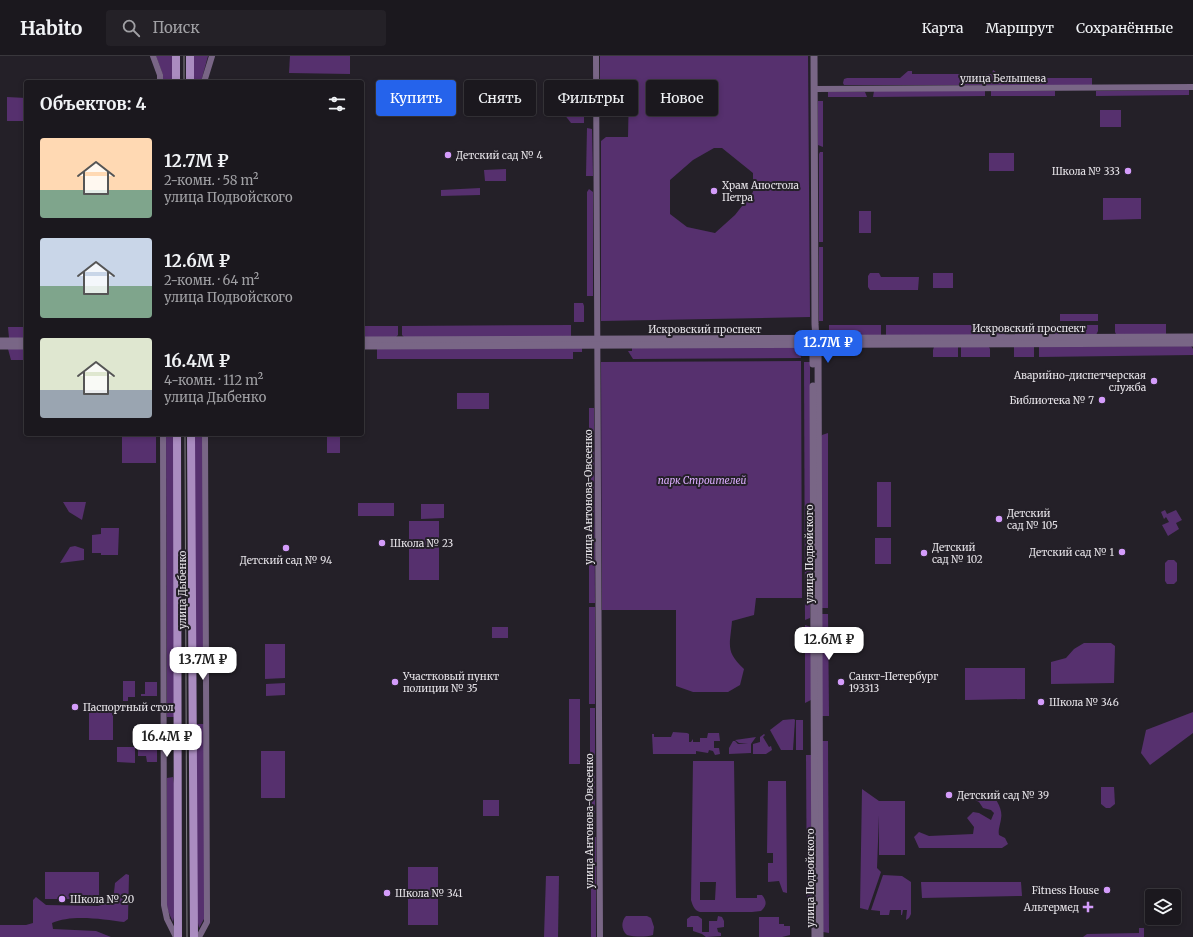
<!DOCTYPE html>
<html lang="ru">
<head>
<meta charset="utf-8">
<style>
  body { margin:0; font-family:Merriweather,serif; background:#242127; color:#f1f3f6; height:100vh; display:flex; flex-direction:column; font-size:15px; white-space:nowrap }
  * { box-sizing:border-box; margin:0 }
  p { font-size:13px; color:#a0a0a4 }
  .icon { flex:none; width:22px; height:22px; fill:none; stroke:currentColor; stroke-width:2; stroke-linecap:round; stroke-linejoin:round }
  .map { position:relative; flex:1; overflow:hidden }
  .panel { position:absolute; left:24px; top:24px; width:340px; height:356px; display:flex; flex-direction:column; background:#1b181e; border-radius:4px; box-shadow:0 2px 6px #0003,0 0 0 1px #39373c }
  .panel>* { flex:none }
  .banner { position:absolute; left:376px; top:24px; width:380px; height:36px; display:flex; gap:8px }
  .controls { position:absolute; left:1145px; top:833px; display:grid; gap:8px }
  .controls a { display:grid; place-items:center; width:36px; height:36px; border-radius:4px; background:#1b181e; box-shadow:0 2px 6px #0003,0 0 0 1px #39373c; font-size:20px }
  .price { position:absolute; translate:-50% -34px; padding:0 9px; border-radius:8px; background:#fff; color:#222; font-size:13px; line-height:26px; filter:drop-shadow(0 1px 2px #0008) }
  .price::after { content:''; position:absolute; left:50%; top:24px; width:12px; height:9px; margin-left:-6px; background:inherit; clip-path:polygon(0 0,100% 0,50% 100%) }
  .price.active { background:#2563eb; color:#fff }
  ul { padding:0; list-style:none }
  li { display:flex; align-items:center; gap:12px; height:100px; padding:0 16px }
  li span { display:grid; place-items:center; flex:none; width:112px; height:80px; border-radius:4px; color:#555 }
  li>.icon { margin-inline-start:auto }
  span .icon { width:48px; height:48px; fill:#fffc; stroke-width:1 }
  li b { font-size:17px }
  h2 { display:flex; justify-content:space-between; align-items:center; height:48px; padding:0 16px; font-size:17px }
  .chip { padding:0 14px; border-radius:4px; background:#1b181e; box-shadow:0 2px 6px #0003,0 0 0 1px #39373c; font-size:14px; line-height:36px }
  .chip.active { background:#2563eb; color:#fff }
  header { display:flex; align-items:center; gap:24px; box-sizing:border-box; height:56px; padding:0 20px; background:#1b181e; border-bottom:1px solid #39373c }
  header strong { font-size:19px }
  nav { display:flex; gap:22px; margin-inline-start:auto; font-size:14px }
  .search { width:280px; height:36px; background:#242127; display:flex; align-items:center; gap:10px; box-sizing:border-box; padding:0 14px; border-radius:4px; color:#a0a0a4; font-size:15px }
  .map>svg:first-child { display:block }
  .green { fill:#56306e; fill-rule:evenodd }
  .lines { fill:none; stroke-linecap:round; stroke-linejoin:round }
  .minor { stroke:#796686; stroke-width:6 }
  .tertiary { stroke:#796686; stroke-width:7 }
  .secondary { stroke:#aa8cc0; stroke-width:8 }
  .tram { stroke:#838086; stroke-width:1 }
  .poi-dot { fill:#d49cfb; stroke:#242028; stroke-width:1.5 }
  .labels { text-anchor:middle; stroke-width:4; stroke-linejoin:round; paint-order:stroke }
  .street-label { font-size:10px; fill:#e5e2e7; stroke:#242028 }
  .poi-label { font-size:10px; fill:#e5e2e7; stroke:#242028; text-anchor:start }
  .park-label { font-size:10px; font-style:italic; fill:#dbacfd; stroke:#242028 }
</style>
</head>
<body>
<header>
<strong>Habito</strong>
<div class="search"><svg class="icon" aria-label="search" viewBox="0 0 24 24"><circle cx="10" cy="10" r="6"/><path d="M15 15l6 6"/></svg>Поиск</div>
<nav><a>Карта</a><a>Маршрут</a><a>Сохранённые</a></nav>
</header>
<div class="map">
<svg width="1193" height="881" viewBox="0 0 1193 881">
  <rect width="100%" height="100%" fill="#242028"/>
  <g class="green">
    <path d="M156 0H173V26H163V19Z"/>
    <path d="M193 0H208L201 26H193Z"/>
    <path d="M290 0H350V18L289 17Z"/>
    <path d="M600 0H808L810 261 601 265V85L606 81H628L629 33H600ZM714 92H722L753 117V136L735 159 715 177 687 171 670 158V124L693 104Z"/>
    <path d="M993 14 1000 19 1007 22H1092V29H844L843 27 844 23 847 22H900L908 15H912V18H992Z"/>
    <rect x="587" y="23" width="5" height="29"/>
    <path d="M1189 34V39L1096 40V35Z"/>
    <path d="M874 35H985V40L873 41Z"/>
    <rect x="991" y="35" width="64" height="5"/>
    <path d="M828 36H865L867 41H828Z"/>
    <path d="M7 41 26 42V65H7Z"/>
    <path d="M818 45H823V91L818 89Z"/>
    <path d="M563 54H584V67H571L564 58Z"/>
    <rect x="1100" y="54" width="21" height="17"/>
    <path d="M587 72 592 73 593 120H586Z"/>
    <path d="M820 96H823V186H819V98Z"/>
    <rect x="989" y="97" width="25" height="18"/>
    <path d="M506 113V125H485L484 114Z"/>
    <path d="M480 132V139L441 140V134Z"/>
    <path d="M589 133 593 136V240H587V136Z"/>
    <path d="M1103 142H1141V163L1103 164Z"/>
    <rect x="859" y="155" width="12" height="22"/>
    <rect x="819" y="191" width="4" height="74"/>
    <path d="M870 217H879L881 221H919L918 234H870L868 231V220Z"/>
    <rect x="933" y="217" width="20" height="15"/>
    <path d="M574 247H583L584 250V266H574Z"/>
    <rect x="1060" y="258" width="38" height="7"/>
    <path d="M1115 268H1166V278H1116L1115 276Z"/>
    <path d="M571 269V281H404L402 279V270Z"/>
    <path d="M829 269H881V279H836V276H829Z"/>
    <rect x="886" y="269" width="119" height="10"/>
    <path d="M1013 269H1047V276L1046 279H1015V276H1012Z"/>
    <path d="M1052 269H1098V275L1096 279H1054L1052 276Z"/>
    <path d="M362 270H398V279L396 281H362Z"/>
    <path d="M8 271H26V282H9Z"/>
    <path d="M1014 290 1034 291V301H1014Z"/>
    <path d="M1191 290 1193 293V299L1039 301V291Z"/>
    <path d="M800 291 801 302 633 303 628 295H632V292Z"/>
    <path d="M934 291H958V301H933V294Z"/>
    <path d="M961 291H989L990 293V301H961Z"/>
    <path d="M582 292V296H573V303H377V293Z"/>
    <path d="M8 293H26V304H11Z"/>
    <path d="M801 305 802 542H756L754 559 732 565C730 590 725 595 744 613L740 629 728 636H693L676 630V554H602L601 306Z"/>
    <path d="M804 306H810V562L805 564Z"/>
    <rect x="457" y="337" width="32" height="16"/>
    <path d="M589 352H594L595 547H589Z"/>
    <path d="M828 377V552H822L821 381 822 379Z"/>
    <rect x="122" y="378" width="34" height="29"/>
    <path d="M166 378H174L175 661H167Z"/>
    <path d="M194 378H203V608H196L195 595Z"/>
    <rect x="327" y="378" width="13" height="19"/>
    <rect x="877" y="426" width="14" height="45"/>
    <path d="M63 446H86L82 464 69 456Z"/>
    <rect x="358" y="447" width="36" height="13"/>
    <path d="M421 448H444V462L421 463Z"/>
    <path d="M1165 454 1167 458 1176 454 1182 464 1176 467 1179 473 1168 480 1162 469 1169 466 1166 461 1164 463 1161 456Z"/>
    <rect x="409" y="465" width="30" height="59"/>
    <path d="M101 472H119L118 499H101V497H92V479L101 478Z"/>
    <rect x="875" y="482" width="16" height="26"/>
    <path d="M75 490 84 493V504L60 507 70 491Z"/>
    <path d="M1168 504H1174L1177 507V525L1174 528H1167L1165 525V507Z"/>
    <rect x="589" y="551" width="6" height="97"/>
    <path d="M822 558H828L829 660H822Z"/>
    <path d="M805 569 811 571V644L805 647Z"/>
    <rect x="492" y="571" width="16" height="11"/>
    <path d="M1084 587H1111L1115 590 1114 627 1051 628V606L1066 602 1074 593Z"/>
    <path d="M265 588H285V622L265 623Z"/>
    <path d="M965 612H1025V643L965 644Z"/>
    <path d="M123 625H135V641H128V645H123Z"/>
    <path d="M145 626H157V640H141V638H145Z"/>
    <path d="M285 627V639L266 640V628Z"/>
    <rect x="569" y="643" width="11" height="65"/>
    <path d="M113 652V684H89V653Z"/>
    <rect x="590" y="652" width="5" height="125"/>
    <path d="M1193 656V677L1150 709 1141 697 1146 674Z"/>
    <path d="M794 663 795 664 793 694H781L770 674 783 664Z"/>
    <rect x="796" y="664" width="7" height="30"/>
    <path d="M196 668H204V863L199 872 196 857Z"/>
    <path d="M673 676 687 677 689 678V686H691L693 683V686H700V682H707L708 677H719L720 685H714V692H719L720 698 715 699 713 695 709 694 708 697 696 695V698H653L652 678H654V681H671Z"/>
    <path d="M764 678 765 679 763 681 769 691 771 690 772 694 766 698H753V688L760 686V681Z"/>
    <path d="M756 681 751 688V697L729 698V692L733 685H735L738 688H748L739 687 735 684Z"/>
    <path d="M822 685H828L829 877 823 876Z"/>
    <path d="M117 691H135V707L117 706Z"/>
    <path d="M138 691H157V706H147L146 700H138Z"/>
    <rect x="261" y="695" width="24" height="47"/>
    <path d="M806 699H811V854L807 855Z"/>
    <path d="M693 705H734L736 842H757V839H762C767 845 767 850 761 855L752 856H700C694 854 693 850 691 844ZM700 826H716L715 844H700Z"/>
    <path d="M173 721 175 734 176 851 173 866 168 855 167 849V722Z"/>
    <path d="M768 725H786L787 837 783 836 779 825 768 826V807H773V797H767Z"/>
    <path d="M1101 731H1114L1115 748 1110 752H1106L1101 748Z"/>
    <path d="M862 733 879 745H905V799H879V759L877 812 881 816 868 854 860 852Z"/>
    <path d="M991 737C997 744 1003 754 1001 763 1000 770 998 773 999 779L1005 782 1008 788 1002 792H919L914 781 919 776 929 780 973 778 974 771 967 762 973 756 979 757 991 764 994 757 991 754 983 752 979 746 975 744 977 740H987Z"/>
    <rect x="483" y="744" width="16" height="16"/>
    <rect x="591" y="781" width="5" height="100"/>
    <rect x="408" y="811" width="30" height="58"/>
    <rect x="45" y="816" width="54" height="27"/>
    <path d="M126 818 129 819 128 863 124 866C103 863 71 858 52 867L53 873 96 875 111 881H0V869H26L33 867V844L36 841 46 849 98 850 113 846 115 827Z"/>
    <path d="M883 819 902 820 911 826V858L909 862 906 864 907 854H903L902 859H901V854H890L889 859H880V855L871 854Z"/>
    <path d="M546 820H559L558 881H544Z"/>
    <path d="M921 826H1021L1022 840 922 842Z"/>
    <path d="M626 860H647L651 862 654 871 653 879C646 881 635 881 627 879 621 874 621 865 626 860Z"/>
    <path d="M691 860H698L702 863V876H709V865H717L718 860 722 861 724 865V871L717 872 718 876 721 877V880L706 881 702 878 693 875V871H687V863Z"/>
    <path d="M759 861H779V868H784V870H790V879L782 881H759Z"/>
    <path d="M1139 872H1144V881H1083L1087 878 1139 877Z"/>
  </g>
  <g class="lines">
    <g class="minor">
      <path d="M153 0 160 19V26"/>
      <path d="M596 0 600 881"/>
      <path d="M204 26 212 0"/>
      <path d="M814 33 1193 31"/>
      <path d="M163 378 164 849 167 863 176 881"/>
      <path d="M199 881 207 866V860L205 378"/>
    </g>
    <g class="tertiary">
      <path d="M814 0 815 268 816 283 818 288 820 881"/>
      <path d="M362 284 1193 281"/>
      <path d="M0 285H26"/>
      <path d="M0 290H26"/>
      <path d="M362 290 1193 287"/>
      <path d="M813 308V288L815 285"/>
      <path d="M813 330 815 881"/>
    </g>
    <g class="secondary">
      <path d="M176 26V0"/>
      <path d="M190 26V0"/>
      <path d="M177 378 178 881"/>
      <path d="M191 378 194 881"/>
    </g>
    <g class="tram">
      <path d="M184 0V26"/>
      <path d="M185 378 187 881"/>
    </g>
  </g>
  <g class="poi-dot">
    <circle cx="448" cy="99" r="4"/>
    <circle cx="1128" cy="115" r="4"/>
    <circle cx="714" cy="135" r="4"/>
    <circle cx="1154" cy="325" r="4"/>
    <circle cx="1102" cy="344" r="4"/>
    <circle cx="999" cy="463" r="4"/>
    <circle cx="382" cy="487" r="4"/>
    <circle cx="286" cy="492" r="4"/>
    <circle cx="1122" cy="496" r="4"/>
    <circle cx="924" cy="497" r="4"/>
    <circle cx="395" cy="626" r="4"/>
    <circle cx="841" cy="626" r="4"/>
    <circle cx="1041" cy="646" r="4"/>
    <circle cx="75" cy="651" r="4"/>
    <circle cx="949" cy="739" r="4"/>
    <circle cx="1107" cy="834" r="4"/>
    <circle cx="387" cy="837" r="4"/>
    <circle cx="62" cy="843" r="4"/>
    <path d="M1086 845h4v4h4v4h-4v4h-4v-4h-4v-4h4z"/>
  </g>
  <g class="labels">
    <g class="street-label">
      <text x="1003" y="26">улица Белышева</text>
      <text x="1029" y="276">Искровский проспект</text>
      <text x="705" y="277">Искровский проспект</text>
      <text transform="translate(588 441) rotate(-90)" y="4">улица Антонова-Овсеенко</text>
      <text transform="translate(809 498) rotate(-90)" y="4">улица Подвойского</text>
      <text transform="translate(182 534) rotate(-90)" y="4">улица Дыбенко</text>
      <text transform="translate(589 765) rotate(-90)" y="4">улица Антонова-Овсеенко</text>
      <text transform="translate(810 822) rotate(-90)" y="4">улица Подвойского</text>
    </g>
    <g class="poi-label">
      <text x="456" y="103">Детский сад № 4</text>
      <text x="1120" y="119" text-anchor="end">Школа № 333</text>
      <text x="722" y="133">Храм Апостола<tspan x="722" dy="12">Петра</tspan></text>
      <text x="1146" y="323" text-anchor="end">Аварийно-диспетчерская<tspan x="1146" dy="12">служба</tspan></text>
      <text x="1094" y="348" text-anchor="end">Библиотека № 7</text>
      <text x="1007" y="461">Детский<tspan x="1007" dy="12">сад № 105</tspan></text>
      <text x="390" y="491">Школа № 23</text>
      <text x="932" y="495">Детский<tspan x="932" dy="12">сад № 102</tspan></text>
      <text x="1114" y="500" text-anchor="end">Детский сад № 1</text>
      <text x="286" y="508" text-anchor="middle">Детский сад № 94</text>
      <text x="403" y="624">Участковый пункт<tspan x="403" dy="12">полиции № 35</tspan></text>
      <text x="849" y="624">Санкт-Петербург<tspan x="849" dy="12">193313</tspan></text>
      <text x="1049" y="650">Школа № 346</text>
      <text x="83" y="655">Паспортный стол</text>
      <text x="957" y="743">Детский сад № 39</text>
      <text x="1099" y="838" text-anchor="end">Fitness House</text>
      <text x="395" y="841">Школа № 341</text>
      <text x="70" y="847">Школа № 20</text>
      <text x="1079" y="855" text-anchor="end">Альтермед</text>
    </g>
    <g class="park-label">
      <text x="702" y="428">парк Строителей</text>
    </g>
  </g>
</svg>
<div class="controls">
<a><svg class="icon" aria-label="layers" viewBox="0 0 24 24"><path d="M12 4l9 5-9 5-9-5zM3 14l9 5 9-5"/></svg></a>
</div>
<b class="price active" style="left:828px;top:308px">12.7M ₽</b>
<b class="price" style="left:829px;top:605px">12.6M ₽</b>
<b class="price" style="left:203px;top:625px">13.7M ₽</b>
<b class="price" style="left:167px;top:702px">16.4M ₽</b>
<div class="banner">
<a class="chip active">Купить</a>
<a class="chip">Снять</a>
<a class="chip">Фильтры</a>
<a class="chip">Новое</a>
</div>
<section class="panel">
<h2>Объектов: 4<svg class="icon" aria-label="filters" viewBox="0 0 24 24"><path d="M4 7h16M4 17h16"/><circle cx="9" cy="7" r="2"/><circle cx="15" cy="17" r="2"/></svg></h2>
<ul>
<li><span style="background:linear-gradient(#ffd9b3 65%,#7fa58c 0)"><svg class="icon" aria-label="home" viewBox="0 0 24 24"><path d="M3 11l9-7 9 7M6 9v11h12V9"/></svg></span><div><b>12.7M ₽</b><p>2-комн. · 58 m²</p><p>улица Подвойского</p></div></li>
<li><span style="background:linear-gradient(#c9d6e8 60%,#7fa58c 0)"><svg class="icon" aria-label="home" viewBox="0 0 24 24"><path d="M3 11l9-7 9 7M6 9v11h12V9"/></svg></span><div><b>12.6M ₽</b><p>2-комн. · 64 m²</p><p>улица Подвойского</p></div></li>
<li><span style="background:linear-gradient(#dfe7d0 65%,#9aa5b1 0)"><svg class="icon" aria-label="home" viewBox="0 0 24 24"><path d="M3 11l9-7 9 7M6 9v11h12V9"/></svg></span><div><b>16.4M ₽</b><p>4-комн. · 112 m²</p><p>улица Дыбенко</p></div></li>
</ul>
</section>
</div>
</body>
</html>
